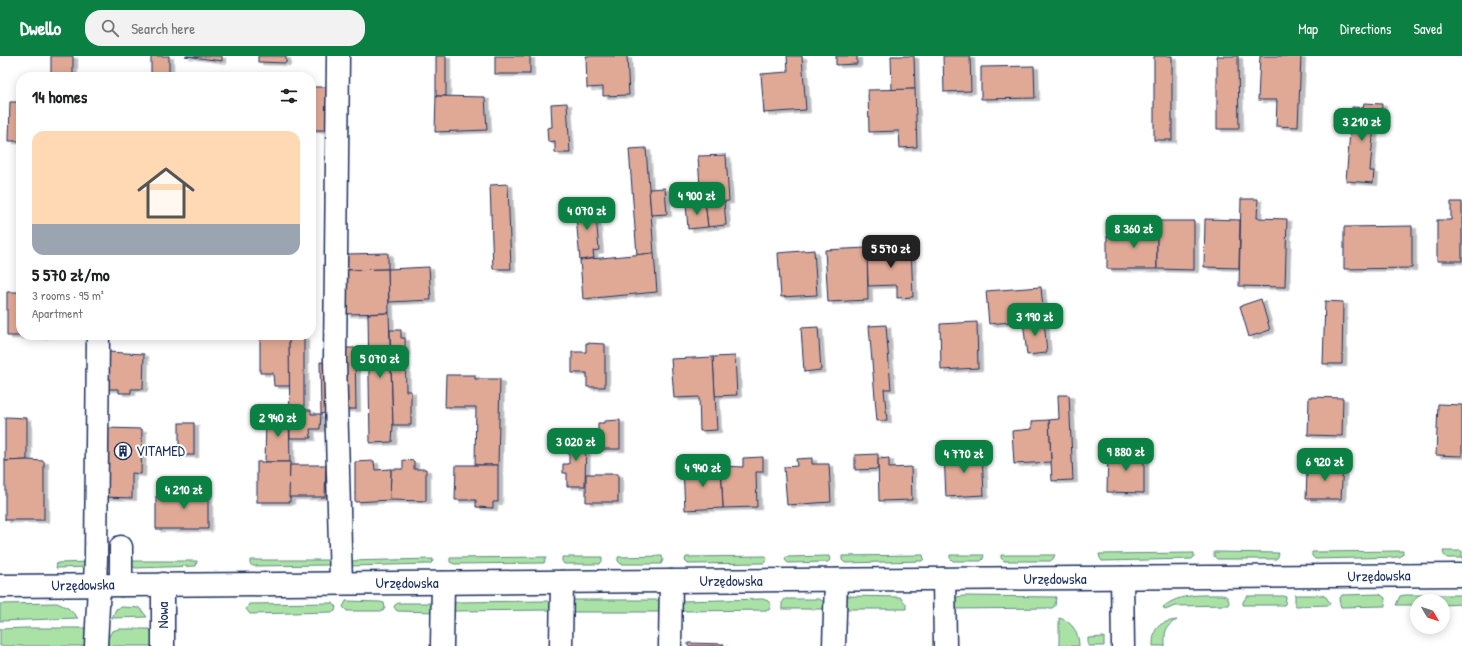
<!DOCTYPE html>
<html lang="en">
<head>
<meta charset="utf-8">
<style>
  body { margin:0; font-family:"Patrick Hand",sans-serif; background:#f2f2f2; color:#202124; height:100vh; display:flex; flex-direction:column; font-size:15px; white-space:nowrap }
  * { box-sizing:border-box; margin:0 }
  p { font-size:13px; color:#757577 }
  .icon { flex:none; width:22px; height:22px; fill:none; stroke:currentColor; stroke-width:2; stroke-linecap:round; stroke-linejoin:round }
  .map { position:relative; flex:1; overflow:hidden }
  .panel { position:absolute; left:16px; top:16px; width:300px; height:268px; display:flex; flex-direction:column; background:#fff; border-radius:16px; box-shadow:0 2px 10px #0003 }
  .panel>* { flex:none }
  .needle { width:26px; rotate:129deg }
  .controls { position:absolute; left:1410px; top:538px; display:grid; gap:8px }
  .controls a { display:grid; place-items:center; width:40px; height:40px; border-radius:50%; background:#fff; box-shadow:0 2px 10px #0003; font-size:20px }
  .price { position:absolute; translate:-50% -34px; padding:0 9px; border-radius:8px; background:#0b8043; color:#fff; font-size:13px; line-height:26px; filter:drop-shadow(0 1px 2px #0008) }
  .price::after { content:''; position:absolute; left:50%; top:24px; width:12px; height:9px; margin-left:-6px; background:inherit; clip-path:polygon(0 0,100% 0,50% 100%) }
  .price.current { background:#222; color:#fff }
  ul { padding:0; list-style:none }
  li { display:grid; align-content:center; gap:8px; height:212px; padding:0 16px }
  li+li { border-top:1px solid #e0e0e0 }
  li span { display:grid; place-items:center; height:124px; border-radius:12px; color:#555 }
  li>.icon { margin-inline-start:auto }
  span .icon { width:72px; height:72px; fill:#fffc; stroke-width:1 }
  li b { font-size:17px }
  h2 { display:flex; justify-content:space-between; align-items:center; height:48px; padding:0 16px; font-size:17px }
  header { display:flex; align-items:center; gap:24px; box-sizing:border-box; height:56px; padding:0 20px; background:#0b8043; color:#fff }
  header strong { font-size:19px }
  nav { display:flex; gap:22px; margin-inline-start:auto; font-size:14px }
  .search { width:280px; height:36px; background:#f2f2f2; display:flex; align-items:center; gap:10px; box-sizing:border-box; padding:0 14px; border-radius:16px; color:#757577; font-size:15px }
  .map>svg:first-child { display:block }
  .green { fill:#aae2a6; stroke:#628882 }
  .building { fill:#e0a996; stroke:#1b2f5e; filter:url(#shadow) }
  .lines { fill:none; stroke-linecap:round; stroke-linejoin:round }
  .minor-casing { stroke:#1b2f5e; stroke-width:25 }
  .minor { stroke:#fff; stroke-width:22 }
  .labels { text-anchor:middle; stroke-width:4; stroke-linejoin:round; paint-order:stroke }
  .poi-label { font-size:15px; fill:#1b2f5e; stroke:#fff; text-anchor:start }
  .street-label { font-size:15px; fill:#1b2f5e; stroke:#fff }
</style>
</head>
<body>
<header>
<strong>Dwello</strong>
<div class="search"><svg class="icon" aria-label="search" viewBox="0 0 24 24"><circle cx="10" cy="10" r="6"/><path d="M15 15l6 6"/></svg>Search here</div>
<nav><a>Map</a><a>Directions</a><a>Saved</a></nav>
</header>
<div class="map">
<svg width="1462" height="590" viewBox="0 0 1462 590">
  <defs>
    <filter id="shadow"><feDropShadow dx="4.5" dy="2.5" stdDeviation="0" flood-color="#0004"/></filter>
  </defs>
  <rect width="100%" height="100%" fill="#fff"/>
  <filter id="ink" filterUnits="userSpaceOnUse"><feTurbulence type="fractalNoise" baseFrequency=".025" numOctaves="2"/><feDisplacementMap in="SourceGraphic" scale="8" xChannelSelector="R" yChannelSelector="G"/><feConvolveMatrix kernelMatrix="1 2 1 2 8 2 1 2 1" color-interpolation-filters="sRGB"/></filter>
  <g filter="url(#ink)">
    <g class="green">
      <path d="M1403 495V498L1400 501 1315 503 1312 500V496Z"/>
      <path d="M1443 495H1462V502H1447L1444 499Z"/>
      <path d="M1214 496 1279 497 1278 501 1276 503H1217L1214 500Z"/>
      <path d="M1194 497V501L1192 503 1102 505 1100 502 1099 498Z"/>
      <path d="M923 499 924 503 922 505 845 507 842 504V500Z"/>
      <path d="M950 499H984L983 503 981 505H953L950 502Z"/>
      <path d="M1001 499H1055L1053 503 1050 505H1004L1001 502Z"/>
      <path d="M662 500 663 504 661 508H621L618 505V501Z"/>
      <path d="M766 500 767 503 764 507 688 508 685 505 686 501Z"/>
      <path d="M829 500 830 504 828 506 788 507 785 504 786 501Z"/>
      <path d="M546 501 544 507 454 508 450 506V502Z"/>
      <path d="M562 501H602V505L600 508H564L562 505Z"/>
      <path d="M433 503V505L430 508 349 510 346 505Z"/>
      <path d="M250 504H331V507L329 509 253 510 250 508Z"/>
      <path d="M131 505H197L196 510 135 512 132 510Z"/>
      <path d="M90 506V511L56 512 57 507Z"/>
      <path d="M1380 538 1385 542V550L1341 551 1339 544 1342 539Z"/>
      <path d="M1222 539C1228 540 1229 543 1229 549L1176 550 1165 554 1163 551C1180 537 1202 539 1222 539Z"/>
      <path d="M1295 539H1322L1326 541 1330 547 1329 549 1295 550Z"/>
      <path d="M1405 539H1462V548L1443 549V545H1417V549H1396L1400 540Z"/>
      <path d="M847 540 900 541 906 548V553H841L844 541Z"/>
      <path d="M963 540 1056 541 1055 550 1052 552 951 553 952 545 957 541Z"/>
      <path d="M1247 540H1284L1286 541 1285 548 1284 549H1243V546Z"/>
      <path d="M763 543 768 545 771 549 769 554 680 555V546L682 545Z"/>
      <path d="M785 543H819L826 547 828 553H782V547Z"/>
      <path d="M570 544H661L662 556H568Z"/>
      <path d="M346 545 380 546 384 547 385 552 383 555H347L343 551Z"/>
      <path d="M547 545 552 548 551 554 454 555 451 553 453 548 457 546Z"/>
      <path d="M57 547 68 552 78 562 0 565V548Z"/>
      <path d="M333 547 336 551 335 555 333 556 250 558 246 553 249 548Z"/>
      <path d="M398 547H434L435 556 397 555 394 551 395 549Z"/>
      <path d="M122 551 140 552 147 561 112 562 116 553Z"/>
      <path d="M1059 562C1072 565 1079 577 1079 590H1059Z"/>
      <path d="M1177 564C1164 570 1165 577 1165 590H1153C1153 571 1159 566 1177 564Z"/>
      <path d="M25 572H86L84 590H0V573Z"/>
      <path d="M119 573H149L152 576V590H108V582L112 575Z"/>
      <path d="M1104 581V590H1088V582Z"/>
    </g>
    <g class="building">
      <rect x="51" y="0" width="22" height="21"/>
      <rect x="151" y="0" width="18" height="21"/>
      <path d="M185 0H222V5Z"/>
      <path d="M258 0H286V7L258 6Z"/>
      <rect x="436" y="0" width="10" height="40"/>
      <rect x="495" y="0" width="35" height="18"/>
      <path d="M586 0H627L629 39 603 40V31L587 32Z"/>
      <path d="M787 0H802L806 54 764 57 761 18 788 16Z"/>
      <path d="M836 0H857V8L836 9Z"/>
      <path d="M891 0H914L915 33 892 34Z"/>
      <path d="M943 0H970L971 35 944 36Z"/>
      <rect x="1154" y="0" width="18" height="84"/>
      <path d="M1217 0H1238L1239 73H1217Z"/>
      <path d="M1260 0H1301L1298 71 1276 70 1277 44H1258Z"/>
      <path d="M1034 10 1035 42 981 43V11Z"/>
      <rect x="311" y="31" width="16" height="43"/>
      <path d="M915 33 917 91 900 92 899 75 869 76 868 34Z"/>
      <path d="M436 40 485 41 487 74 435 76Z"/>
      <path d="M10 46H21V85H9Z"/>
      <path d="M567 47 570 97H555V85L548 86 547 72 552 71 551 48Z"/>
      <path d="M1364 47 1382 48 1380 69H1374L1370 115H1374L1373 127 1346 125 1352 51 1363 52Z"/>
      <path d="M646 92 654 197 637 199 629 93Z"/>
      <path d="M726 99 729 145 701 147 698 100Z"/>
      <path d="M508 128 511 213H493L490 129Z"/>
      <path d="M665 132 667 158 651 159 649 133Z"/>
      <path d="M1241 143H1258L1257 162 1287 163 1285 231 1239 230Z"/>
      <path d="M724 145 726 169 708 171 705 146Z"/>
      <path d="M705 146 708 171 688 173 686 148Z"/>
      <path d="M1451 146H1462V205H1437V164H1451Z"/>
      <path d="M595 149 599 194 593 195 594 202 580 204 575 151Z"/>
      <path d="M1205 163 1240 164 1239 212 1204 211Z"/>
      <path d="M1139 165H1157V213H1107V180H1138Z"/>
      <path d="M1157 165H1194V214L1157 213Z"/>
      <path d="M1412 170V212L1344 213V171Z"/>
      <path d="M911 190 913 241 897 242V229L868 230 867 192Z"/>
      <path d="M867 192 868 244 828 246 825 194Z"/>
      <path d="M814 194 817 239 781 241 778 197Z"/>
      <path d="M388 197V213L346 214V198Z"/>
      <path d="M654 197 657 236 583 243 580 204Z"/>
      <path d="M429 211 431 244 389 246 388 213Z"/>
      <path d="M388 213 389 257 346 258V214Z"/>
      <path d="M1041 231 1044 263 989 268 986 235Z"/>
      <path d="M7 236H21V279L43 280H7Z"/>
      <path d="M1261 243 1270 274 1249 281 1240 250Z"/>
      <path d="M1325 245 1343 246 1342 308H1323Z"/>
      <path d="M389 257 393 369 392 386 370 387 368 258Z"/>
      <path d="M1044 263 1047 297 1027 299 1023 265Z"/>
      <path d="M977 266 978 312 941 314 940 268Z"/>
      <path d="M886 269 891 333H884L887 364 877 365 869 270Z"/>
      <path d="M818 271 821 314 804 316 801 272Z"/>
      <path d="M390 274H401V282H405L406 335H411V369H393Z"/>
      <path d="M260 279H289L290 330H274L273 317H260Z"/>
      <path d="M289 281H304V354H311V358H321L320 373H310L311 382H290Z"/>
      <path d="M586 287 605 288V331H587V317H572V296H586Z"/>
      <path d="M343 292H355L356 353H344Z"/>
      <path d="M107 296 144 298 143 333H131V337H119V333H106Z"/>
      <path d="M735 300 737 339 715 340 713 301Z"/>
      <path d="M713 301 717 374 700 375 699 341 674 342 671 303Z"/>
      <path d="M320 306 331 307V356L321 358Z"/>
      <path d="M446 319H475V323H500L498 409H475L476 351H445Z"/>
      <path d="M1058 339H1069L1073 424 1052 425 1049 364 1059 363Z"/>
      <path d="M1309 341 1343 342 1342 380 1308 379Z"/>
      <path d="M1438 348 1462 349V400L1436 399Z"/>
      <path d="M274 355H289L290 406H265L266 361 274 362Z"/>
      <path d="M5 361 27 362V404L5 405Z"/>
      <path d="M620 364V393H598V367H604V365Z"/>
      <path d="M1049 364 1051 406 1014 408 1012 375 1032 373V365Z"/>
      <rect x="179" y="367" width="15" height="32"/>
      <path d="M106 372 142 373 141 418 132 417V442L104 441Z"/>
      <path d="M569 379H581V385H586L585 430H567V417H563V408H569Z"/>
      <path d="M1108 395H1144V437L1107 436Z"/>
      <path d="M982 396 984 439 946 441 944 398Z"/>
      <path d="M878 398V413L855 414V399Z"/>
      <path d="M763 401V416H756L757 451 723 452 721 410 743 411V402Z"/>
      <path d="M812 402V408H829L831 446 787 449 784 411 797 410 796 403Z"/>
      <path d="M889 402V412L911 411 912 444 879 445 878 403Z"/>
      <path d="M27 404 44 405V464H5V405Z"/>
      <path d="M403 404 414 405V413H426V445L390 444 391 413H403Z"/>
      <path d="M374 405 375 414 391 413 390 444 355 446V406Z"/>
      <rect x="257" y="406" width="33" height="40"/>
      <path d="M1322 407 1343 408 1341 443H1306L1307 413H1322Z"/>
      <path d="M290 409H326L325 441H289Z"/>
      <path d="M456 409H498V446H493V452L476 451V444H455Z"/>
      <path d="M721 410 723 452 685 454 683 412Z"/>
      <rect x="586" y="418" width="32" height="28"/>
      <path d="M185 430H208V473H156V440H185Z"/>
      <path d="M688 587 724 588 723 590H688Z"/>
    </g>
    <g class="lines">
      <defs>
        <g id="minor">
          <path d="M338 0 335 305 341 527"/>
          <path d="M1122 522 1123 590"/>
          <path d="M944 523 945 590"/>
          <path d="M163 528V590"/>
          <path d="M95 529 96 502 98 279"/>
          <path d="M121 529V491"/>
          <path d="M0 530 1462 519"/>
          <path d="M96 590 99 529"/>
          <path d="M442 590 443 527"/>
          <path d="M561 590 562 526"/>
          <path d="M670 590 671 525"/>
          <path d="M834 590 836 524"/>
        </g>
      </defs>
      <use href="#minor" class="minor-casing"/>
      <use href="#minor" class="minor"/>
    </g>
  </g>
  <defs>
    <symbol id="building-ring" viewBox="-11 -11 22 22"><circle r="9.5" fill="#fff" stroke="#1b2f5e" stroke-width="1.5"/><path d="M-4-6H4V6H1V3H-1V6H-4ZM-2.5-4.3h1.7v1.8h-1.7ZM.8-4.3h1.7v1.8H.8ZM-2.5-1h1.7V.8h-1.7ZM.8-1h1.7V.8H.8Z" fill="#1b2f5e"/></symbol>
  </defs>
  <g fill-rule="evenodd">
    <use href="#building-ring" x="113" y="385" width="20" height="20"/>
  </g>
  <g class="labels">
    <g class="poi-label">
      <text x="136" y="400">VITAMED</text>
    </g>
    <g class="street-label">
      <text transform="translate(1379 520) rotate(-1)" y="5">Urzędowska</text>
      <text x="1055" y="528">Urzędowska</text>
      <text x="731" y="530">Urzędowska</text>
      <text x="407" y="532">Urzędowska</text>
      <text transform="translate(83 529) rotate(-1)" y="5">Urzędowska</text>
      <text transform="translate(163 559) rotate(-90)" y="5">Nowa</text>
    </g>
  </g>
</svg>
<div class="controls">
<a><svg class="needle" viewBox="-14 -14 28 28"><path d="M0-13l5 13h-10z" fill="#e53935"/><path d="M0 13l5-13h-10z" fill="#757577"/></svg></a>
</div>
<b class="price" style="left:1362px;top:86px">3 210 zł</b>
<b class="price" style="left:697px;top:160px">4 900 zł</b>
<b class="price" style="left:587px;top:175px">4 070 zł</b>
<b class="price" style="left:1134px;top:193px">8 360 zł</b>
<b class="price current" style="left:891px;top:213px">5 570 zł</b>
<b class="price" style="left:1035px;top:281px">3 190 zł</b>
<b class="price" style="left:380px;top:323px">5 070 zł</b>
<b class="price" style="left:278px;top:382px">2 940 zł</b>
<b class="price" style="left:576px;top:406px">3 020 zł</b>
<b class="price" style="left:1126px;top:416px">9 880 zł</b>
<b class="price" style="left:964px;top:418px">4 770 zł</b>
<b class="price" style="left:1325px;top:426px">6 920 zł</b>
<b class="price" style="left:703px;top:432px">4 940 zł</b>
<b class="price" style="left:184px;top:454px">4 210 zł</b>
<section class="panel">
<h2>14 homes<svg class="icon" aria-label="filters" viewBox="0 0 24 24"><path d="M4 7h16M4 17h16"/><circle cx="9" cy="7" r="2"/><circle cx="15" cy="17" r="2"/></svg></h2>
<ul>
<li><span style="background:linear-gradient(#ffd9b3 75%,#9aa5b1 0)"><svg class="icon" aria-label="home" viewBox="0 0 24 24"><path d="M3 11l9-7 9 7M6 9v11h12V9"/></svg></span><div><b>5 570 zł/mo</b><p>3 rooms · 95 m²</p><p>Apartment</p></div></li>
</ul>
</section>
</div>
</body>
</html>
